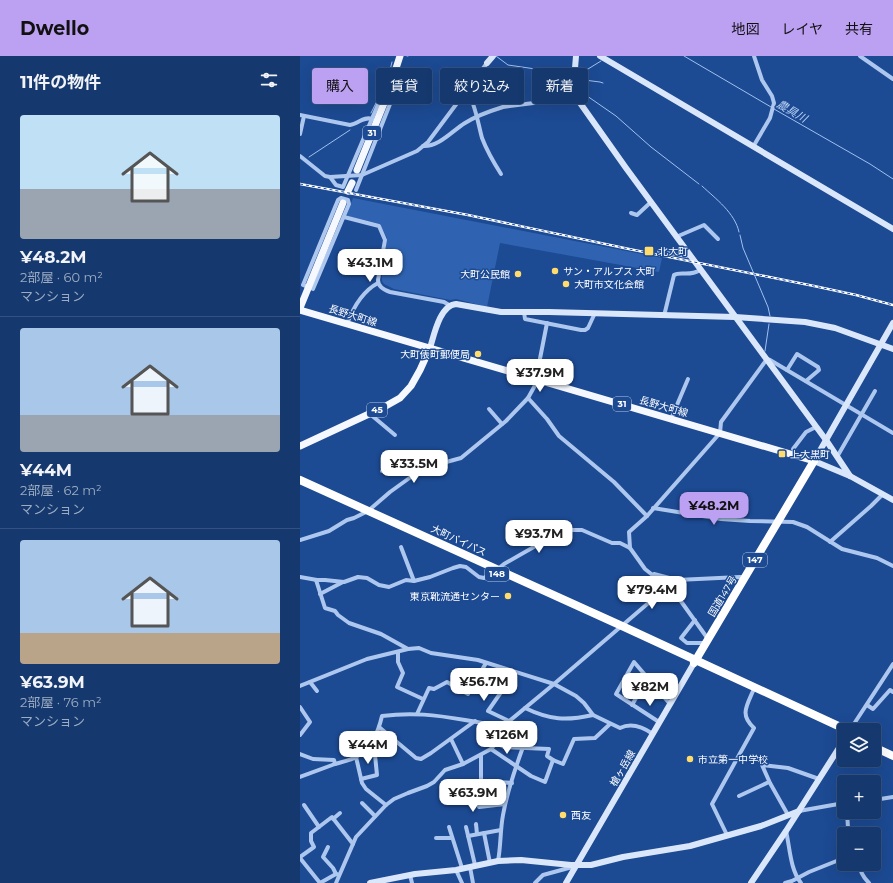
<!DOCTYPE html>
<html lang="ja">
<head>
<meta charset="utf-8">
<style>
  body { margin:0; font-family:Montserrat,"Noto Sans JP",sans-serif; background:#1e3f73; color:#f1f3f6; height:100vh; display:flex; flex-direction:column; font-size:15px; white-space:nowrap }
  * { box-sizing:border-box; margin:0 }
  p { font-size:13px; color:#9dacc2 }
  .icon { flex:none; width:22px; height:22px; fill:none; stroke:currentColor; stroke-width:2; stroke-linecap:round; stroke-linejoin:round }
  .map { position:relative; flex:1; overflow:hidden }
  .side { display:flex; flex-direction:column; background:#15386e; width:300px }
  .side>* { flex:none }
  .banner { position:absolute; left:12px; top:12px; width:380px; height:36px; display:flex; gap:8px }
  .fabs { position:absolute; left:537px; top:667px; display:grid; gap:8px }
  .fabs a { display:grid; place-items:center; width:44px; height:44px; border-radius:4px; background:#15386e; box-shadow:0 4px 16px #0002,0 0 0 1px #345281; font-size:20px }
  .price { position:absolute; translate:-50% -34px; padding:0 9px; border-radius:8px; background:#fff; color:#222; font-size:13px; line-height:26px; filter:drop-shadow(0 1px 2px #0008) }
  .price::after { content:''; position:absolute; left:50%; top:24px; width:12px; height:9px; margin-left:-6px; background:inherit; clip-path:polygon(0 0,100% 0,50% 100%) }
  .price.on { background:#bca0f2; color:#111 }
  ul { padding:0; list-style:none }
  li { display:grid; align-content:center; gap:8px; height:212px; padding:0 20px }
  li+li { border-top:1px solid #345281 }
  li span { display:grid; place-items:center; height:124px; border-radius:4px; color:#555 }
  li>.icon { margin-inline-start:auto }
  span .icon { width:72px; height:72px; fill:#fffc; stroke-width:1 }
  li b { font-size:17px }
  h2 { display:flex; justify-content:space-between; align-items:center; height:48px; padding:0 20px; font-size:17px }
  .pill { padding:0 14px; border-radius:4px; background:#15386e; box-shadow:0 4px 16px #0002,0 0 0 1px #345281; font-size:14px; line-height:36px }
  .pill.on { background:#bca0f2; color:#111 }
  header { display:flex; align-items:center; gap:24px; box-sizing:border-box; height:56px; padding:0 20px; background:#bca0f2; color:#111 }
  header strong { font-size:19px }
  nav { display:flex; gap:22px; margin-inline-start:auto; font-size:14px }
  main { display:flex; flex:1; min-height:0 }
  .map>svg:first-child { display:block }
  .green { fill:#2f63b1 }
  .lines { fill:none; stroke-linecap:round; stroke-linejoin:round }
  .stream { stroke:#a0c1f1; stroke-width:1 }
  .street { stroke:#adc7ef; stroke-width:4 }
  .secondary { stroke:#dae7fb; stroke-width:6 }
  .primary { stroke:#f5f8ff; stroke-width:7 }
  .highway { stroke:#fff; stroke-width:8 }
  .rail-casing { stroke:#fff; stroke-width:2.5 }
  .rail { stroke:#1c4a93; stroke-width:1; stroke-dasharray:3; stroke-linecap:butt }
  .poi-dot { fill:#ffdc6b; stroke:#1c4a93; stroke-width:1.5 }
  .labels { text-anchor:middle; stroke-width:3; stroke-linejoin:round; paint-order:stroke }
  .shield { fill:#1c4a93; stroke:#bbc9df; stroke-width:1 }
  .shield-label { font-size:9px; font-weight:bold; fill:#fff }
  .poi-label { font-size:10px; fill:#fff; stroke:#1c4a93; text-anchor:start }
  .street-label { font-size:10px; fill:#fff; stroke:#1c4a93 }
  .water-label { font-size:11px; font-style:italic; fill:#b9d2f6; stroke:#1c4a93 }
</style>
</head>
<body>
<header>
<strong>Dwello</strong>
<nav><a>地図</a><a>レイヤ</a><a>共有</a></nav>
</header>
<main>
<section class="side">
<h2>11件の物件<svg class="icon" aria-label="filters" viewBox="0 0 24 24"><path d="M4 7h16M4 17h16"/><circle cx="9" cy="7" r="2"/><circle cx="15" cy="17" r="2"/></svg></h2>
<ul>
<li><span style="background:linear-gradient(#bfe0f5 60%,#9aa5b1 0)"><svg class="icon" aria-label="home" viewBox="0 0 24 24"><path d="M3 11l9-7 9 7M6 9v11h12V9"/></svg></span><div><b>¥48.2M</b><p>2部屋 · 60 m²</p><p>マンション</p></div></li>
<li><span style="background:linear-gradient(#a9c7e8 70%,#9aa5b1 0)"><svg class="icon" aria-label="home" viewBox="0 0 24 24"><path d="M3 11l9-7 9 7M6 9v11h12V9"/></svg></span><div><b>¥44M</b><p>2部屋 · 62 m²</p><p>マンション</p></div></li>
<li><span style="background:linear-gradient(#a9c7e8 75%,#b9a48a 0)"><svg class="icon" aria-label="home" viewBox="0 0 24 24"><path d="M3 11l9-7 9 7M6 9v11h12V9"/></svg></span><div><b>¥63.9M</b><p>2部屋 · 76 m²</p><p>マンション</p></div></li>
</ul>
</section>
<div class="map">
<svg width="593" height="827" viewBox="0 0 593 827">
  <rect width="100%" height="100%" fill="#1c4a93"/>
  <path class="green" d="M53 142 362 202 359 216 200 187 187 251 156 243 150 244 94 233 84 228 82 225V219L87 182 80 168 48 160 47 158Z"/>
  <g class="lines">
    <g class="stream">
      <path d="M107 0H108"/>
      <path d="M196 0 208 9 215 10 263 17 272 16"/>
      <path d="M384 0 471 51"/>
      <path d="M258 16 261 23 271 29"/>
      <path d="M277 16 288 13 301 5"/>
      <path d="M260 20 271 22"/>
      <path d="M276 23 300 26 303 27"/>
      <path d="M277 33 316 60 351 91 399 128"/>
      <path d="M81 37 87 26 92 6"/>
      <path d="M474 53 570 108 593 123"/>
      <path d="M71 57 78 43"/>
      <path d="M9 101 50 74"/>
      <path d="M402 130C416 143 435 157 439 176"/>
      <path d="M440 179 443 192 468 251 470 260"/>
      <path d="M465 295 469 268"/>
    </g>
    <g class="street">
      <path d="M560 0 593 23"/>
      <path d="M167 34C175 47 178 67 182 82 187 95 194 107 201 118"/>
      <path d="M0 59 50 69C58 68 64 60 72 63"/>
      <path d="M0 78 4 60"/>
      <path d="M123 90C139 91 152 75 165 67 176 60 190 55 203 51L265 43 273 37"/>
      <path d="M453 91 470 62 474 47 472 40 462 24 454 0"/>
      <path d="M0 100 25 120 30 121 62 119 117 95 128 86 187 7"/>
      <path d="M30 121 36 129 43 131 82 39 85 36 91 39 92 43 56 134"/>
      <path d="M41 142 48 144 49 148 13 233 3 229 38 144Z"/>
      <path d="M331 157 337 159 351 146"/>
      <path d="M44 161 79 170 85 184 78 224C78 231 84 234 90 236L144 246 149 249"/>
      <path d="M376 181 404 169 418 183"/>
      <path d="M359 195 386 200 389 199"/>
      <path d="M224 256 225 263 281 274H285L288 272 295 257"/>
      <path d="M364 260 374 219C381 215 389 221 400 214"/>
      <path d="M47 268C53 252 63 235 78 227"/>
      <path d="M487 314 497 298 518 311 519 314 506 325"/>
      <path d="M236 323 247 267"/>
      <path d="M228 342 247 363 259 380 314 426 347 460"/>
      <path d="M189 353 202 368"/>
      <path d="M70 358 95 379"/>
      <path d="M371 363 388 323"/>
      <path d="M493 393 506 376 516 371"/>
      <path d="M537 401 575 335"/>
      <path d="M82 415H109L115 418"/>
      <path d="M353 452 421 463 450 465 493 466 507 471 542 493 577 502 593 510"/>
      <path d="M0 484 29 475 47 464 54 462 68 455 90 436 115 418 139 408 161 402 206 365 228 342 238 324"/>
      <path d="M530 486 571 450 583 438"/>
      <path d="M101 491 114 525"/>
      <path d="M330 492 329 476 347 460 420 377 421 366 467 303 470 304 593 377"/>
      <path d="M354 518 377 524 440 521 445 522"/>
      <path d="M0 521 17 524H25L44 526 58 521 67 522 79 529 89 531 106 524 114 525 130 521 153 512 160 510 166 511 179 521 184 522 194 516 204 508 239 488 272 474H282L312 487H320L330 492 345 513 375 537 408 583"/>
      <path d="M16 524 25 552 35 555 38 559 49 567 81 578 108 593"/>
      <path d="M20 538 43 526"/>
      <path d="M395 564 381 582 387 587H406"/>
      <path d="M98 596V606L103 617 97 631 123 643"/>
      <path d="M10 626 17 635"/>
      <path d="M0 630 67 603 108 593 119 592 131 597 178 604 254 628 276 640 284 647 293 659 320 672C332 666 343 671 353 678"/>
      <path d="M332 649 347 623"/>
      <path d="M567 649 573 653 590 634 593 636"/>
      <path d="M0 651 10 666 0 679"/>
      <path d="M225 652C250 664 266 665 293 659"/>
      <path d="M117 658 129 632 134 633 147 626 168 638 186 607"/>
      <path d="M209 665 188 655 215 616"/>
      <path d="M359 666 316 638 334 606 370 648"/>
      <path d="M79 671 116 702 121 703 131 697 175 665"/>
      <path d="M550 674 593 608"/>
      <path d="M151 683 163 708"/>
      <path d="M191 693 231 720 245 726 253 704 247 700 249 693 204 691 196 687"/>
      <path d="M0 698 13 703 34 704 35 708C42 706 51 704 56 701 72 691 78 677 82 660 112 656 136 659 165 664 178 666 189 668 201 672"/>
      <path d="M181 699V725L179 751 205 748"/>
      <path d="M56 701 62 727 66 733 86 749"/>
      <path d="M253 704 263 708 274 683 295 682 310 668"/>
      <path d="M0 721 35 708"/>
      <path d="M61 723 77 719 75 699 68 692"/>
      <path d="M181 725 212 727"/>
      <path d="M439 740 469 726"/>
      <path d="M574 744 593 741"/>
      <path d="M62 747 75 760"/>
      <path d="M4 749 19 771"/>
      <path d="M499 755 544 747"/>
      <path d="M547 756 548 772 556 776V778"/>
      <path d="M488 759 470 727 462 709 488 712 519 723"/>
      <path d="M33 763 40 757"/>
      <path d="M176 768 177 778"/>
      <path d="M149 771 162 812"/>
      <path d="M166 771 175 809"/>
      <path d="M486 775C490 792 490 813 501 827"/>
      <path d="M184 777 190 807"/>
      <path d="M427 779 412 748 454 672C440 659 446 651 453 635"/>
      <path d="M168 780 201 774"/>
      <path d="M136 782H152"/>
      <path d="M28 791 23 801 33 812 36 818"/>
      <path d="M0 801 14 791 11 785V777L32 761 53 788"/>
      <path d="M0 802 20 827 36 818 39 819"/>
      <path d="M198 805C201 790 200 775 203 759 207 736 215 713 223 691"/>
      <path d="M559 808C560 816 563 821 569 827"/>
      <path d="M170 811 173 827"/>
      <path d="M156 814 162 827"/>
      <path d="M110 819 112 827"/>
      <path d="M36 827 56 781 86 749 94 743 108 737 127 730 134 726 145 714 163 708 191 693 196 687 201 672 254 628 367 531 377 524"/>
      <path d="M235 827 243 819 276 810"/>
      <path d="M485 827 492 825 509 816 544 802"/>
    </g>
    <g class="secondary">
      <path d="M276 0 273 37 326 112 526 384 550 420"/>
      <path d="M300 0 593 173"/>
      <path d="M187 7 193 0"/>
      <path d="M593 267 514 405 550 420 593 444"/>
      <path d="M130 292C134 279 140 249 156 248L201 256H249L435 261 505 266 535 272 593 293"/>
      <path d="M70 827 115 818 156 814 198 805 221 804 271 809H291L323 801 390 790 461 770 499 755"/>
      <path d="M266 827 394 607"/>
      <path d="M451 827 486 775 544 684"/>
    </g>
    <g class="primary">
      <path d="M57 114 87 40 100 0"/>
      <path d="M48 135 52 127"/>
      <path d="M0 252 43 147"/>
      <path d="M0 254 514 405"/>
      <path d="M0 390 84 351 100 342 111 330 120 314 130 292"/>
    </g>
    <g class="highway">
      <path d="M0 424 322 570 547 674"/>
      <path d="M394 607 514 405"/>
      <path d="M574 691 593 700"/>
    </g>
    <defs>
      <path id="rail" d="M0 128 168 159 329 193 514 230 556 239 593 249"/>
    </defs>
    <use href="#rail" class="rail-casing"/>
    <use href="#rail" class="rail"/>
  </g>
  <g class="poi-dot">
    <rect x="344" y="190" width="10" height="10" rx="2"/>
    <circle cx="255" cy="215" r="4"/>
    <circle cx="218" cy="218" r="4"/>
    <circle cx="266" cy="228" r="4"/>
    <circle cx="178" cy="298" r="4"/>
    <rect x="478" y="394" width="8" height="8" rx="2"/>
    <circle cx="208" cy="540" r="4"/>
    <circle cx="390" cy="703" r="4"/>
    <circle cx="263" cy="759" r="4"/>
  </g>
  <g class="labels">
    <g class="shield">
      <rect x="63" y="70" width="18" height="14" rx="3"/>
      <rect x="313" y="341" width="18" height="14" rx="3"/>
      <rect x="67" y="347" width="20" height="14" rx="3"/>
      <rect x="443" y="497" width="24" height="14" rx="3"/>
      <rect x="185" y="511" width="24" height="14" rx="3"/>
    </g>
    <g class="shield-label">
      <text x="72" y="80">31</text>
      <text x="322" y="351">31</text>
      <text x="77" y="357">45</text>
      <text x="455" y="507">147</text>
      <text x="197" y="521">148</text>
    </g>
    <g class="poi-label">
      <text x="358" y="199">北大町</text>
      <text x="263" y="219">サン・アルプス 大町</text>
      <text x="210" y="222" text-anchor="end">大町公民館</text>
      <text x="274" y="232">大町市文化会館</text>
      <text x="170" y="302" text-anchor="end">大町俵町郵便局</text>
      <text x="490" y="402">上大黒町</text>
      <text x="200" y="544" text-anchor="end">東京靴流通センター</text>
      <text x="398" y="707">市立第一中学校</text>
      <text x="271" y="763">西友</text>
    </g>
    <g class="street-label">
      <text transform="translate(53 259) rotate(17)" y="4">長野大町線</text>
      <text transform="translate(364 350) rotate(16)" y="4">長野大町線</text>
      <text transform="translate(159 484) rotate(25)" y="4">大町バイパス</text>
      <text transform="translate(422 540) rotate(-59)" y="4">国道147号</text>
      <text transform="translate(322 712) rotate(-60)" y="4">槍ヶ岳線</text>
    </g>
    <g class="water-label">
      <text transform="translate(492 55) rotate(30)" y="4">農具川</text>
    </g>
  </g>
</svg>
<div class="fabs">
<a><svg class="icon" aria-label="layers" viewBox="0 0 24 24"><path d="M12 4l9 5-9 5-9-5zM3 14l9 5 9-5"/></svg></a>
<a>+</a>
<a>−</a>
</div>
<b class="price" style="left:70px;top:227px">¥43.1M</b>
<b class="price" style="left:240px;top:337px">¥37.9M</b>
<b class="price" style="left:114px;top:428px">¥33.5M</b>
<b class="price on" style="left:414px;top:470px">¥48.2M</b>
<b class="price" style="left:239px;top:498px">¥93.7M</b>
<b class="price" style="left:352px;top:554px">¥79.4M</b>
<b class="price" style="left:184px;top:646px">¥56.7M</b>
<b class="price" style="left:350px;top:651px">¥82M</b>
<b class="price" style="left:207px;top:699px">¥126M</b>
<b class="price" style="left:68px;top:709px">¥44M</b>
<b class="price" style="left:173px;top:757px">¥63.9M</b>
<div class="banner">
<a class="pill on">購入</a>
<a class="pill">賃貸</a>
<a class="pill">絞り込み</a>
<a class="pill">新着</a>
</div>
</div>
</main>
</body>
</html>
